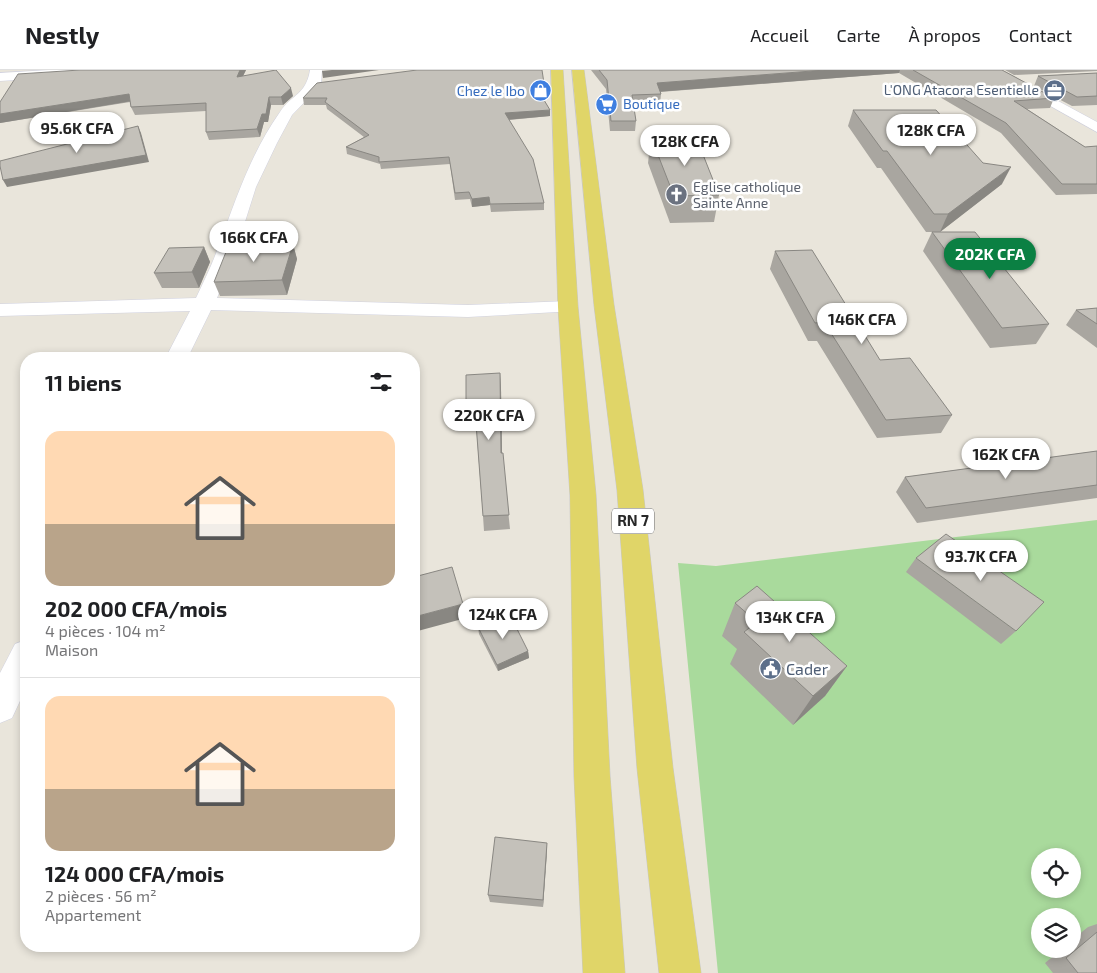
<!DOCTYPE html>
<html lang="fr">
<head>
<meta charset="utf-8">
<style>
  body { margin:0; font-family:"Exo 2",sans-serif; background:#f6f6f6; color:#202124; height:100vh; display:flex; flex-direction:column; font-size:19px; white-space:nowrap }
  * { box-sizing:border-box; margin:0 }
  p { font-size:16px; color:#757577 }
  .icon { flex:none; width:28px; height:28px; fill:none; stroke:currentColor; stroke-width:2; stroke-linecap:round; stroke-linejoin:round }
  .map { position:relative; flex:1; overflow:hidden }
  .drawer { position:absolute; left:20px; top:282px; width:400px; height:600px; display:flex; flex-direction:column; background:#fff; border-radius:20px; box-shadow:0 2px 8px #0003 }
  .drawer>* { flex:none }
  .buttons { position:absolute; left:1031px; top:778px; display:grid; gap:10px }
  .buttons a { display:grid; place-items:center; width:50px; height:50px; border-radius:50%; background:#fff; box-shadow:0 2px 8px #0003; font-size:25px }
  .price { position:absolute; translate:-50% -42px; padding:0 11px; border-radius:18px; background:#fff; color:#222; font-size:16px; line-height:32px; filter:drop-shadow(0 1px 2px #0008) }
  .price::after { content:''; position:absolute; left:50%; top:30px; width:15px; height:11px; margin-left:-8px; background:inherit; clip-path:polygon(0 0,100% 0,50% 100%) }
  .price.current { background:#0b8043; color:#fff }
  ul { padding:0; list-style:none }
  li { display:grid; align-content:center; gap:10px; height:265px; padding:0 25px }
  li+li { border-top:1px solid #e0e0e0 }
  li span { display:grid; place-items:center; height:155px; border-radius:15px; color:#555 }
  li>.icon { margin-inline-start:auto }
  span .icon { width:90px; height:90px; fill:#fffc; stroke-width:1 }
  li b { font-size:21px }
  h2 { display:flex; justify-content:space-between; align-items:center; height:60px; padding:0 25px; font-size:21px }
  header { display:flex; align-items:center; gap:30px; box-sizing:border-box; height:70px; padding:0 25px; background:#fff; border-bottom:1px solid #e0e0e0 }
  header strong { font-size:24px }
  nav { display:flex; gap:28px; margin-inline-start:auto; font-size:18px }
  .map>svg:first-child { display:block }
  .green { fill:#a9da9c; fill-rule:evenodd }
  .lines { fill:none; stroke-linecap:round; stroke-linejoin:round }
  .minor-casing { stroke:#d0d1df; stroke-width:1 }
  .major-casing { stroke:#c7c7c7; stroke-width:1 }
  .minor { fill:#fff; fill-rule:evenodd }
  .major { fill:#e0d568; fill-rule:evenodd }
  .wall { fill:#a9a6a0 }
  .shaded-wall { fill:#898782 }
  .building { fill:#c4c1ba; stroke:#898782 }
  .labels { text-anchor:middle; stroke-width:5; stroke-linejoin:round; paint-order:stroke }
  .far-service-label { font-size:14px; fill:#4e5e75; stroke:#fff; text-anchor:end }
  .far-shop-label { font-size:14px; fill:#366cbe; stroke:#fff; text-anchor:end }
  .far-worship-label { font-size:14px; fill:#5b616d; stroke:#fff; text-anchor:start }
  .shield { fill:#fff; stroke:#686868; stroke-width:1 }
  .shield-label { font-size:15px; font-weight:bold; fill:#282828 }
  .service-label { font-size:16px; fill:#4e5e75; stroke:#fff; text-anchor:start }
</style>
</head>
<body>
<header>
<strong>Nestly</strong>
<nav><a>Accueil</a><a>Carte</a><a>À propos</a><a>Contact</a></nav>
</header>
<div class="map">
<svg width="1097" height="903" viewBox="0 0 1097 903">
  <rect width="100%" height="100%" fill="#e9e5db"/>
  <path class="green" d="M1097 450V903H718L678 493 716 496ZM1040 786H1072V819H1040ZM1040 846H1072V879H1040Z"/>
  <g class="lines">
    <defs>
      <g id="minor">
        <path d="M49 0H116L110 4 0 11V3Z"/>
        <path d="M310 0H322L321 15 292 45 277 73 256 117 237 177 217 228 468 235 568 231 575 233 578 237 575 241 468 247 211 240 187 289H165L190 241 0 246V234L196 228C204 211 213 193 219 175 236 129 251 83 280 42 292 24 306 25 310 0Z"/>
        <path d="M986 0H1001L1097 52V62Z"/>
        <path d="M26 570V618L12 648 0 653V603L15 574Z"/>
      </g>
      <g id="major">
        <path d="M551 0H563L578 237 596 425 610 706 625 903H583L574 706 570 425 558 237Z"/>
        <path d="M572 0H584L614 235 643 420 673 698 701 903H659L637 698 617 420 594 235Z"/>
      </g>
    </defs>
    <use href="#minor" class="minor-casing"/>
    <use href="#major" class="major-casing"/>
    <use href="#minor" class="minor"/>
    <use href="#major" class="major"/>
  </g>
  <g class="wall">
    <path d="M246 0 243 6 293 26 283 35H271L268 52H264L260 67 209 70 206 62V41L135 45 131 37 130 32 0 53V32Z"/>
    <path d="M591 0H1002L1054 28 1050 38 1027 39 1085 77 1097 76V124L1056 125 1001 63 899 3 660 22 661 24 660 34H633L636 51 635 61H610L606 19Z"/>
    <path d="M1005 0H1097V1L1014 5Z"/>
    <path d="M1097 3V35L1072 36 1034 16 1038 6Z"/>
    <path d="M545 26 542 27 550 46 509 50 544 133V140L491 142 490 135 472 137 470 129 455 130 450 94 381 99 380 94 347 84 346 77 364 67 327 39 326 35H304L303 28Z"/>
    <path d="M853 40 983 93 1002 114 940 162H926L881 98H877L848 56Z"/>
    <path d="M651 67 719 125 714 152 670 153 648 93Z"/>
    <path d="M932 162 1049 254 1036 274 990 278 923 181Z"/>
    <path d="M293 174 297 189 287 225 220 226 214 212Z"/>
    <path d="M204 177 210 192 199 218H162L154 203Z"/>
    <path d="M775 181 880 290 952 345 941 363 877 368 817 271H808L770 199Z"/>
    <path d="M1097 238V278L1066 255 1076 240Z"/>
    <path d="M500 303 501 319 502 383 510 459 484 461 483 446 476 356H468L466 341Z"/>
    <path d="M1097 381V428L917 453 896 422 905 407Z"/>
    <path d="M916 488 1016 561 1001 574 906 502Z"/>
    <path d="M735 533 847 596 825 626 793 655 730 594 737 579 722 566Z"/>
    <path d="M478 557 528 581 529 588 498 601 479 564Z"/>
    <path d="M547 773 543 837 490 832 488 825Z"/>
    <path d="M1097 854V903H1053L1045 893 1062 879H1072V870L1088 857Z"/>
  </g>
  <g class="shaded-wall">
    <path d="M240 0H246L239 14 237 7Z"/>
    <path d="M332 0H379L323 8 322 1Z"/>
    <path d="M825 0H900L899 3 656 22 657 13Z"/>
    <path d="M291 18 293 26 283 35 281 27Z"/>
    <path d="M538 20H545V26L538 27Z"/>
    <path d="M129 24 132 31 0 53V44Z"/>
    <path d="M269 27 271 35 268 52H264L260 67 257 59 262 44Z"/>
    <path d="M550 40V46L506 50 505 43Z"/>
    <path d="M138 56 141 63 149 92 7 117 3 110Z"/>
    <path d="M1011 97 1002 114 940 162 948 144Z"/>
    <path d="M489 127 490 135 472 137V129Z"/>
    <path d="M293 174 297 189 287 225 282 210Z"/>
    <path d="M204 177 210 192 199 218 192 202Z"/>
    <path d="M500 303 501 319 502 398 501 383Z"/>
    <path d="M463 534 466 548 414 562V547Z"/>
    <path d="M528 581 529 588 498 601 497 595Z"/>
    <path d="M847 596 825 626 793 655 813 626Z"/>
    <path d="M547 773V782L543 837V830Z"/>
  </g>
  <g class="building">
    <path d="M80 0H240L237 7 276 0 291 18 281 27H269L266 44H262L257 59 206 62V33L131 37 129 24 0 44V32L18 4Z"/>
    <path d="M417 0H542L545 20H538L550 40 505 43 533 89 544 133 490 134 489 127 472 129 469 122 455 123 449 87 379 92V87L346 77 369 65 325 32 327 28H303L317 13Z"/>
    <path d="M599 0H825L657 13 661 24 632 25 636 51H611L607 10Z"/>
    <path d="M913 0H1002L1054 28 1014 31 1085 77 1097 76V114H1062L1006 53Z"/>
    <path d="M1097 3V26L1077 27 1038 6Z"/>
    <path d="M853 40H936L983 93 1011 97 948 144H934L887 81H883Z"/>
    <path d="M138 56 146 85 3 110 0 96V91Z"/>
    <path d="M651 67 683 68 698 72 719 125 674 126Z"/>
    <path d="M932 162H975L1049 254 1002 258Z"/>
    <path d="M293 174 282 210 214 212 228 177Z"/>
    <path d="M204 177 192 202 154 203 169 178Z"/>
    <path d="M812 180 880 290 910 288 952 345 886 350 824 252 815 253 775 181Z"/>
    <path d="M1097 238V254L1076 240Z"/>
    <path d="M500 303 501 383H503L509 445 483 446 475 340 466 341V305Z"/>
    <path d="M1097 381V415L926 438 905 407Z"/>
    <path d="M946 464 1044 532 1016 561 916 488Z"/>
    <path d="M452 497 463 534 414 547V507Z"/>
    <path d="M757 516 847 596 813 626 744 562 757 552 735 533Z"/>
    <path d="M510 545 528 581 497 595 478 557Z"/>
    <path d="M495 767 547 773 543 830 488 825Z"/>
    <path d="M1097 862V903H1078L1066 888Z"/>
  </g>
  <defs>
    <symbol id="office-disc" viewBox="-11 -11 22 22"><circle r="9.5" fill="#5c6f8a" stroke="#fff"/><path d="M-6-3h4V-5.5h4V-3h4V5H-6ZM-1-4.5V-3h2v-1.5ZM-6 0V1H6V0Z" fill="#fff"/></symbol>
    <symbol id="shop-disc" viewBox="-11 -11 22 22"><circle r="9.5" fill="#3f7fe0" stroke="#fff"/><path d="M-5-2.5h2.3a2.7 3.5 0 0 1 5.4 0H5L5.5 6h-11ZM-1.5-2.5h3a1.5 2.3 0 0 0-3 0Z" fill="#fff"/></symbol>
    <symbol id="supermarket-disc" viewBox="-11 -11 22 22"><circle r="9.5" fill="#3f7fe0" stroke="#fff"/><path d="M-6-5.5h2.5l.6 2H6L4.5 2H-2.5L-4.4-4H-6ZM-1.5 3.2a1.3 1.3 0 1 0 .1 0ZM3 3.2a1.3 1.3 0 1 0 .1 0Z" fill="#fff"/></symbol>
    <symbol id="church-disc" viewBox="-11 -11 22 22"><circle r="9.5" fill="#6b7280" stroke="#fff"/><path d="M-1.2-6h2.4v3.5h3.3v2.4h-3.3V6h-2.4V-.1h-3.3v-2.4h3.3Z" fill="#fff"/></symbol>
    <symbol id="civic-disc" viewBox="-11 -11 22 22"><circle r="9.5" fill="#5c6f8a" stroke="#fff"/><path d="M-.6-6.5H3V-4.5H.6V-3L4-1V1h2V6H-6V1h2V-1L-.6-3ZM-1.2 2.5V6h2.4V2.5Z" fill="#fff"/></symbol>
  </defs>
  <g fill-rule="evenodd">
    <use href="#office-disc" x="1042" y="8" width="25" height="25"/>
    <use href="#shop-disc" x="528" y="8" width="25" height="25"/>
    <use href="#supermarket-disc" x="594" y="22" width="25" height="25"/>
    <use href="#church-disc" x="664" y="112" width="25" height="25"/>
    <use href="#civic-disc" x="758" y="586" width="25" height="25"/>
  </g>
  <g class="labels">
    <g class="far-service-label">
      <text x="1039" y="25">L'ONG Atacora Esentielle</text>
    </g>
    <g class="far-shop-label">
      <text x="525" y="26">Chez le Ibo</text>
      <text x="623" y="39" text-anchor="start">Boutique</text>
    </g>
    <g class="far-worship-label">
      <text x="693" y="122">Eglise catholique<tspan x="693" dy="16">Sainte Anne</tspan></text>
    </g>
    <rect class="shield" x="612" y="438.5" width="42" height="25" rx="4"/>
    <g class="shield-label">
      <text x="633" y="456">RN 7</text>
    </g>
    <g class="service-label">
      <text x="786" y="605">Cader</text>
    </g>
  </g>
</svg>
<div class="buttons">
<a><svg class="icon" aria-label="locate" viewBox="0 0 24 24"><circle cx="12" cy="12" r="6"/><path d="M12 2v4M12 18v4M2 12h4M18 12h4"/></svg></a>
<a><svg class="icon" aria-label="layers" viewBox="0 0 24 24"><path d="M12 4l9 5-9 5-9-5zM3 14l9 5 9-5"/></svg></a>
</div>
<b class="price" style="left:77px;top:84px">95.6K CFA</b>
<b class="price" style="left:931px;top:86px">128K CFA</b>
<b class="price" style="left:685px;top:97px">128K CFA</b>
<b class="price" style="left:254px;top:193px">166K CFA</b>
<b class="price current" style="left:990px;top:210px">202K CFA</b>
<b class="price" style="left:862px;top:275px">146K CFA</b>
<b class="price" style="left:489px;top:371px">220K CFA</b>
<b class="price" style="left:1006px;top:410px">162K CFA</b>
<b class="price" style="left:981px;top:512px">93.7K CFA</b>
<b class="price" style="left:503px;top:570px">124K CFA</b>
<b class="price" style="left:790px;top:573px">134K CFA</b>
<section class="drawer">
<h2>11 biens<svg class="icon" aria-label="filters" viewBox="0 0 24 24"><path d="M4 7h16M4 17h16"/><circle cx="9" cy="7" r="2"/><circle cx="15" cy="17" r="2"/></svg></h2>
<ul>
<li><span style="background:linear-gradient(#ffd9b3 60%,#b9a48a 0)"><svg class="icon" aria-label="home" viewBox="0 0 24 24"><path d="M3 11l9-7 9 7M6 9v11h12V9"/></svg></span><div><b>202 000 CFA/mois</b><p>4 pièces · 104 m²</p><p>Maison</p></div></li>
<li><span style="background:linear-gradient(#ffd9b3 60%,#b9a48a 0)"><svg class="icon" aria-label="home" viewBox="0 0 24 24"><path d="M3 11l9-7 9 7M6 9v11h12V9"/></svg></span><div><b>124 000 CFA/mois</b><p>2 pièces · 56 m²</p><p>Appartement</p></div></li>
</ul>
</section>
</div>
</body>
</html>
